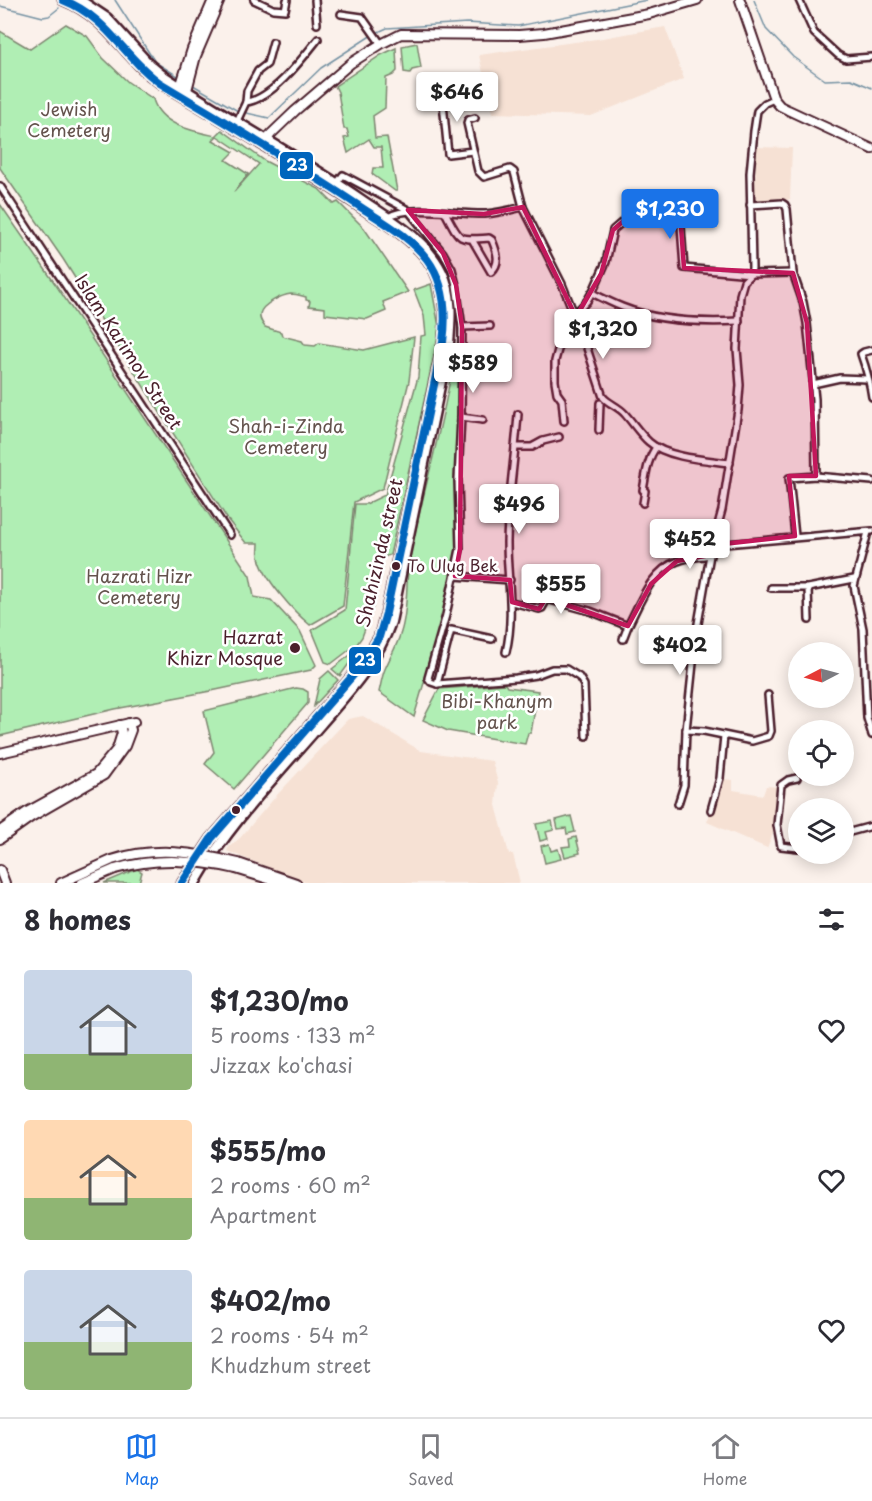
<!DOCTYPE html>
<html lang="en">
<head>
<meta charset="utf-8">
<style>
  body { margin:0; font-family:"Playpen Sans",sans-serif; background:#f2f2f3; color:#2b2b33; height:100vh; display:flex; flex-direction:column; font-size:22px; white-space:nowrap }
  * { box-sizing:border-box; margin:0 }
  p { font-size:20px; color:#7c7c81 }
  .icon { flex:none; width:33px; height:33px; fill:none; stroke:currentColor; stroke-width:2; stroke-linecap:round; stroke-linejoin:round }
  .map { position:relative; height:883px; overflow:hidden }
  .drawer { display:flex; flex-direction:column; background:#fff; flex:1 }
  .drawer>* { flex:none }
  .needle { width:39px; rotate:264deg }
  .controls { position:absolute; left:788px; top:642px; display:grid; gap:12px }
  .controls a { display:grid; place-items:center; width:66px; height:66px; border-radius:50%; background:#fff; box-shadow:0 3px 15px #0003; font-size:30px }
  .price { position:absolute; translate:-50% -51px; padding:0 14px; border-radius:6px; background:#fff; color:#222; font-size:20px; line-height:39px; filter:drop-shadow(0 2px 3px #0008) }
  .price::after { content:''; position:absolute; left:50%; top:36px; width:18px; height:14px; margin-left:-9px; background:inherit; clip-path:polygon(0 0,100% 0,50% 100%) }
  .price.active { background:#1a73e8; color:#fff }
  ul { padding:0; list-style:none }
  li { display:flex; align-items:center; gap:18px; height:150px; padding:0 24px }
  li span { display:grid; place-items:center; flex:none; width:168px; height:120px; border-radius:6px; color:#555 }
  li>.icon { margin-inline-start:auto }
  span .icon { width:72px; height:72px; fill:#fffc; stroke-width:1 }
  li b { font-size:26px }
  h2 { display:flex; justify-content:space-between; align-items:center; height:72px; padding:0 24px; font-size:26px }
  .tab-bar { display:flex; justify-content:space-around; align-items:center; height:84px; border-top:2px solid #e1e1e2; background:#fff; font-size:16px; color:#7c7c81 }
  .tab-bar a { display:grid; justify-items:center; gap:3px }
  .tab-bar .active { color:#1a73e8 }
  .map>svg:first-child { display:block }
  .built { fill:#f6e1d4 }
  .green { fill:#b0eeb4; stroke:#7d8670; stroke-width:1.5; fill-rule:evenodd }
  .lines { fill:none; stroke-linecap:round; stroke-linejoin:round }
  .stream { stroke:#7592a3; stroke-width:1.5 }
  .street-casing { stroke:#4a1f2b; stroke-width:10 }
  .secondary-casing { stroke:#4a1f2b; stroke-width:12 }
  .primary-casing { stroke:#4a1f2b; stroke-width:13 }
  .street { stroke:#fff; stroke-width:5 }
  .secondary { stroke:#fff; stroke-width:8 }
  .primary { stroke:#fff; stroke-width:8 }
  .secondary-bridge-casing { stroke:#4a1f2b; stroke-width:12; stroke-linecap:butt }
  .secondary-bridge { stroke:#fff; stroke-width:8 }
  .bus-1-casing { stroke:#fff; stroke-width:12 }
  .bus-1 { stroke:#0065bd; stroke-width:8 }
  .marked { fill:#c2185b; fill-opacity:0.2; stroke:#c2185b; stroke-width:4.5; stroke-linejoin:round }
  .bus-dot { fill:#4a1f2b; stroke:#fff; stroke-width:2 }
  .labels { text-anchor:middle; stroke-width:5; stroke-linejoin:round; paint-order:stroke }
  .bus-label { font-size:16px; fill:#4a1f2b; stroke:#fff; text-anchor:start }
  .park-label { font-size:18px; fill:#64534d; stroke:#fff }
  .street-label { font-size:18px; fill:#4a1f2b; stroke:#fff }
  .poi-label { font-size:18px; fill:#4a1f2b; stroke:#fff; text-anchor:end }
  .line-badge { stroke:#fff; stroke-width:2 }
  .badge-label { font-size:16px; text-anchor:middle; font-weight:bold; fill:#fff }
</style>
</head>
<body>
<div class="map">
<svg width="872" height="883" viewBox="0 0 872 883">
  <rect width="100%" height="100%" fill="#fbf1eb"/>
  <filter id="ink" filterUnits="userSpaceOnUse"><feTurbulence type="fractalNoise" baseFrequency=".0167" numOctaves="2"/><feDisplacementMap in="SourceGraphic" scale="12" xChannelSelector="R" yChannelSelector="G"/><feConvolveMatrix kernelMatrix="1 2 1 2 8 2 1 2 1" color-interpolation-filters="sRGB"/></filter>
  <g filter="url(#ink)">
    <g class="built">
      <path d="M665 27 684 79 591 116 492 113 479 55 597 39Z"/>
      <path d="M756 147 792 148 790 199 775 203 755 202Z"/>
      <path d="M363 716 421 751 492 761 498 783 496 805 509 854H513L520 883H307L227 851 229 847 240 838 277 795 348 719Z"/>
      <path d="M723 779 733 780V790L763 795 766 786 780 787 775 828 767 848 707 822Z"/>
    </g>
    <g class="green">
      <path d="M66 24 87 36 103 58 128 82 153 99C160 125 192 131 216 136L222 130 265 161 319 189 334 204 338 202 364 228 408 292 383 302 386 311 367 319 325 314V308L309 306 310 301 306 300V297C302 296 296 294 291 294 282 295 262 304 260 314 259 319 262 323 265 327L281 332 282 336 302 341 305 345 315 346 319 343 364 350 414 337 409 381 383 488 354 502 343 606 310 625C294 612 263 578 259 557 258 553 259 548 259 543H246L228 520 63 259 0 168V31L30 49ZM217 136 259 164 234 192 248 174 226 160 234 152 213 140Z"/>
      <path d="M417 43 421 68 412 70 410 73 404 72 402 46Z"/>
      <path d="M396 48 397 71 393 75 386 78 385 108 373 116 375 138 387 137 397 191H395L372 174 373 168H383L381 147H374L369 139 348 153 344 138 349 137 347 129H344L338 92 335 86 381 55Z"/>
      <path d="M0 204 56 285 250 576 254 597 271 600 300 631 316 665 311 670 216 690 115 709 0 736Z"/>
      <path d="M431 284 439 327V333L390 555 377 559 376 598 362 637 357 644 331 664 325 662 312 630 345 610 355 504H366L385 495 418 377 421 336 426 335 424 316 414 290Z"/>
      <path d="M454 358 461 359 457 545 445 611 414 717 379 692C381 684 382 676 385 669 390 657 397 646 401 632 409 607 405 580 410 555 424 489 443 425 454 358Z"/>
      <path d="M362 646 340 676 332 669Z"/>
      <path d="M329 671 338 680 314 706 320 679Z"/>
      <path d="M505 684 507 687 538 691 531 733H528L525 744 448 731 423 720 439 689Z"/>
      <path d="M296 688 303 689 308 692V703L234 789 205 764 214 752 204 711Z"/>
      <path d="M571 816 575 832 567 834 566 828 558 829 556 820Z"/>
      <path d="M552 821 554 830 546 832 548 839 540 841 536 824Z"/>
      <path d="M576 837 580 853 565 857 562 847 570 846 569 839Z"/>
      <path d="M549 844 551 851 558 849 561 859 545 863 541 846Z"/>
      <path d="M137 869 142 872 139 883H104Z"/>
    </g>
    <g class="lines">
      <g class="stream">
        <path d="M115 0 155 62 181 78"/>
        <path d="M754 0 766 29 793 57 825 80 851 79 872 88"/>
        <path d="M0 6 43 17 49 16 59 8"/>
        <path d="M376 33 387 28 467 23 518 26 647 0"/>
        <path d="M193 85 238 111 269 118 321 68 372 35"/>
      </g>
      <defs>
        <g id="street">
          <path d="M254 0 273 9 285 10 287 0"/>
          <path d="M315 0 317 24"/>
          <path d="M799 0 814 33 838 55 846 59 872 57"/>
          <path d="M341 14 362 17 381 44"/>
          <path d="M442 93 448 154 473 151"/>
          <path d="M246 102 247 91 258 71 267 64 273 42"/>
          <path d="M475 118 468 120 467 123 478 171 484 177 510 169 514 172 523 207 562 284 583 336 603 397C609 404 618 406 625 414 633 423 640 434 649 442 667 458 707 460 730 463"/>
          <path d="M237 121 246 102C271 100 303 58 318 39"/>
          <path d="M337 183 343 175 408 210 443 253 452 269 456 285 462 327 461 417 458 480 460 549 446 615 428 678 431 682 437 684 516 678 536 675 552 669H566L579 677 584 685 586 736"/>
          <path d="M0 186 230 535"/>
          <path d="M750 205 782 203 785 205 787 209 793 273 803 302 807 323 815 399 816 476"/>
          <path d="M445 212C461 242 457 240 489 238L492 240C497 252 501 263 491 272L473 241"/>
          <path d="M388 217C406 204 461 215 485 214 498 213 511 210 523 207"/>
          <path d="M592 293C602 298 612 303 622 307 657 321 701 323 739 321"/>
          <path d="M462 327 490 326"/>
          <path d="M872 350 864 352 861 354C866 368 870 383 872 397"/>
          <path d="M813 384 840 378 867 379"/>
          <path d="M461 417 483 420"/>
          <path d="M564 421 562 400 557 393 555 381V361L562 335 574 315 587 301 594 289 606 262 613 230 628 217 675 220 681 226 684 268 751 274 793 273"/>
          <path d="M599 430 600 403"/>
          <path d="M515 447H532L543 441 559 437"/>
          <path d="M643 503 645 491 643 490C646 475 647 460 656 447"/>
          <path d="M868 532 854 586 863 629 867 718 872 735"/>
          <path d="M795 536 789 478 816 476 872 481"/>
          <path d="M714 545 872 531"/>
          <path d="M455 576 510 580"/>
          <path d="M771 588H808"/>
          <path d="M512 602 539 609 542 608 547 599 550 600 590 611 628 626 623 639"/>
          <path d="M809 620 808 588 854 579"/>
          <path d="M628 626C640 603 651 570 678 561 688 557 700 557 710 555"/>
          <path d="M506 652C515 614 507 579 507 542 508 499 515 457 518 414"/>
          <path d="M437 684 451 630 492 639"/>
          <path d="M686 730 704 731 752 741 769 736 771 731 768 695"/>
          <path d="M797 778 788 780 781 785 777 825 781 846 798 848"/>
          <path d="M678 804 684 785 686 730 696 635 710 555 722 510 738 410 740 385 737 349 740 295 744 281 751 274 752 268 750 173 754 131 757 111 765 103 774 99"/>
          <path d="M711 810 720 778 724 736"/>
          <path d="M843 837 850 832 872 826"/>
        </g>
        <g id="secondary">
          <path d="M740 0 774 99 780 106 788 110 872 149"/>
          <path d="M179 91 192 49 213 0"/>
          <path d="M186 94 196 56 220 0"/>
          <path d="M265 143 271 134 295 111 351 63 381 44 401 34 519 35 544 33 649 14 697 0"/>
          <path d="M0 753 134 722"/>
          <path d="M0 831 27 812 96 774 117 749 122 733 120 725"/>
          <path d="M0 839 31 817 104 775 125 746 131 730 129 723"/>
          <path d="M238 863 296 883"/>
          <path d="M236 869 281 883"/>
          <path d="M0 870 5 883"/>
          <path d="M61 883 112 860"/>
          <path d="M82 883 115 869"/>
        </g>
        <g id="primary">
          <path d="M63 0C109 18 123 57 160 83 228 124 297 164 362 208 385 223 410 237 427 259 445 283 447 313 443 342L386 613 379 637 362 665 211 839 182 883"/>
          <path d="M80 0 107 18 149 64 161 74C226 118 297 155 362 200 391 220 426 239 442 272 453 294 451 319 449 343L391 622C377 662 349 692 321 724 277 775 229 824 195 883"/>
        </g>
      </defs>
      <use href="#street" class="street-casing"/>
      <use href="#secondary" class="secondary-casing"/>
      <use href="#primary" class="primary-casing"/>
      <use href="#street" class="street"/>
      <use href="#secondary" class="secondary"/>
      <use href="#primary" class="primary"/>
      <defs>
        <g id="secondary-bridge">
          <path d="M112 860C155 846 195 852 238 863"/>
          <path d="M115 869C157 857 194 860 236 869"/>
        </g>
      </defs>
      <use href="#secondary-bridge" class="secondary-bridge-casing"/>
      <use href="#secondary-bridge" class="secondary-bridge"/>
      <defs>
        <path id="bus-1" d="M63 0C109 18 123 57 160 83 228 124 297 164 362 208 385 223 410 237 427 259 445 283 447 313 443 342L386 613 379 637 362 665 211 839 182 883"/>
      </defs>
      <use href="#bus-1" class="bus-1-casing"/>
      <use href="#bus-1" class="bus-1"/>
    </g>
  </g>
  <path class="marked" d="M523 207 576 317 601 274 613 230 628 217 675 220 681 226 684 268 793 273 807 323 816 476H789L795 536 714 545 710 555 677 561 651 584 628 626 546 598 539 609 512 602 510 580 455 576 460 549 462 327 456 285 443 253 408 210 484 214Z"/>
  <g class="bus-dot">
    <circle cx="396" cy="566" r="5"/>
    <circle cx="295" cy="648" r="6"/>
    <circle cx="236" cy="810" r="5"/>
  </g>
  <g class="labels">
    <g class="bus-label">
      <text x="407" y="572">To Ulug Bek</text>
    </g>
    <g class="park-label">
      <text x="69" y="116">Jewish<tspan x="69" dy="21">Cemetery</tspan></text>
      <text x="286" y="433">Shah-i-Zinda<tspan x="286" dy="21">Cemetery</tspan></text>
      <text x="139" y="583">Hazrati Hizr<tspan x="139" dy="21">Cemetery</tspan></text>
      <text x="497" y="708">Bibi-Khanym<tspan x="497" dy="21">park</tspan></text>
    </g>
    <g class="street-label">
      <text transform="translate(128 352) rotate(57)" y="6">Islam Karimov Street</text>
      <text transform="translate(380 553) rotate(-77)" y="6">Shahizinda street</text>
    </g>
    <g class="poi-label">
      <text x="283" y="644">Hazrat<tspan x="283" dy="21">Khizr Mosque</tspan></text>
    </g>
  </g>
  <g class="line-badge">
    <rect x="279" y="151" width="35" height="29" rx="6" fill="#0065bd"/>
    <rect x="348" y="646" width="34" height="29" rx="6" fill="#0065bd"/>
  </g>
  <g class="badge-label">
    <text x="297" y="171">23</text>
    <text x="365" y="666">23</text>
  </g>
</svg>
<div class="controls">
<a><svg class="needle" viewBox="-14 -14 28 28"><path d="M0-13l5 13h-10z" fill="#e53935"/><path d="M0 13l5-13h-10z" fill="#7c7c81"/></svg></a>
<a><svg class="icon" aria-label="locate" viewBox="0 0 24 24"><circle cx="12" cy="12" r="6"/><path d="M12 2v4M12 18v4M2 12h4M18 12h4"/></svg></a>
<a><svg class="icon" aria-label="layers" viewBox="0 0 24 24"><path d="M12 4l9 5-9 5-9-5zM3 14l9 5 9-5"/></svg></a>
</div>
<b class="price" style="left:457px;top:123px">$646</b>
<b class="price active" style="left:670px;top:240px">$1,230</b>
<b class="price" style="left:603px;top:360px">$1,320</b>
<b class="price" style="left:473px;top:394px">$589</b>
<b class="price" style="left:519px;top:535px">$496</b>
<b class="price" style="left:690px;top:570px">$452</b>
<b class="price" style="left:561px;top:615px">$555</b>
<b class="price" style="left:680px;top:676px">$402</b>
</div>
<section class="drawer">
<h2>8 homes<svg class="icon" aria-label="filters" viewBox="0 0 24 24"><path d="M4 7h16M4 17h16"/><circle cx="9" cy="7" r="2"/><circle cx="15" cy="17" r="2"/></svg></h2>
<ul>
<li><span style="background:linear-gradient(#c9d6e8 70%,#8fb573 0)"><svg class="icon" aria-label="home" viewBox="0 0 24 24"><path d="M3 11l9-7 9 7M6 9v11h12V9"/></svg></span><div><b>$1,230/mo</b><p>5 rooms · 133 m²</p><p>Jizzax ko'chasi</p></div><svg class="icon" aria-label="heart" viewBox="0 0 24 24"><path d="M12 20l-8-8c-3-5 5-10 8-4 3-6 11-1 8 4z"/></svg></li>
<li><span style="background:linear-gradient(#ffd9b3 65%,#8fb573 0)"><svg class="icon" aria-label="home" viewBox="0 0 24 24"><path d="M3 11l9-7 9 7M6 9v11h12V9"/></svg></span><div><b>$555/mo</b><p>2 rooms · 60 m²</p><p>Apartment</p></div><svg class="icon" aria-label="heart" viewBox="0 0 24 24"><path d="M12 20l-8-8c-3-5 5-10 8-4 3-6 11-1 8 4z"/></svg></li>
<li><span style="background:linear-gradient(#c9d6e8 60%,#8fb573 0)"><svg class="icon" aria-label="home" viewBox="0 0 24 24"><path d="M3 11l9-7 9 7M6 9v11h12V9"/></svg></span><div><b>$402/mo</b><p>2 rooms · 54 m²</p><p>Khudzhum street</p></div><svg class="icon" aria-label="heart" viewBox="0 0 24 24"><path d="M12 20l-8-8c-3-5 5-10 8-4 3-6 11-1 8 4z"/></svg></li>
</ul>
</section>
<nav class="tab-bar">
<a class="active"><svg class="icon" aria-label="map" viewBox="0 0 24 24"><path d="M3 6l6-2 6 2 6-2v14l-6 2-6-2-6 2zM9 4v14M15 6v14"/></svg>Map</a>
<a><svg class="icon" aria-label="saved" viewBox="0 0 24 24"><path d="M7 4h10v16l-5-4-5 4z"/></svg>Saved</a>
<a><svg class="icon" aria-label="home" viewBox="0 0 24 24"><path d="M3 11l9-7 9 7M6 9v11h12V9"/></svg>Home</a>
</nav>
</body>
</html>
